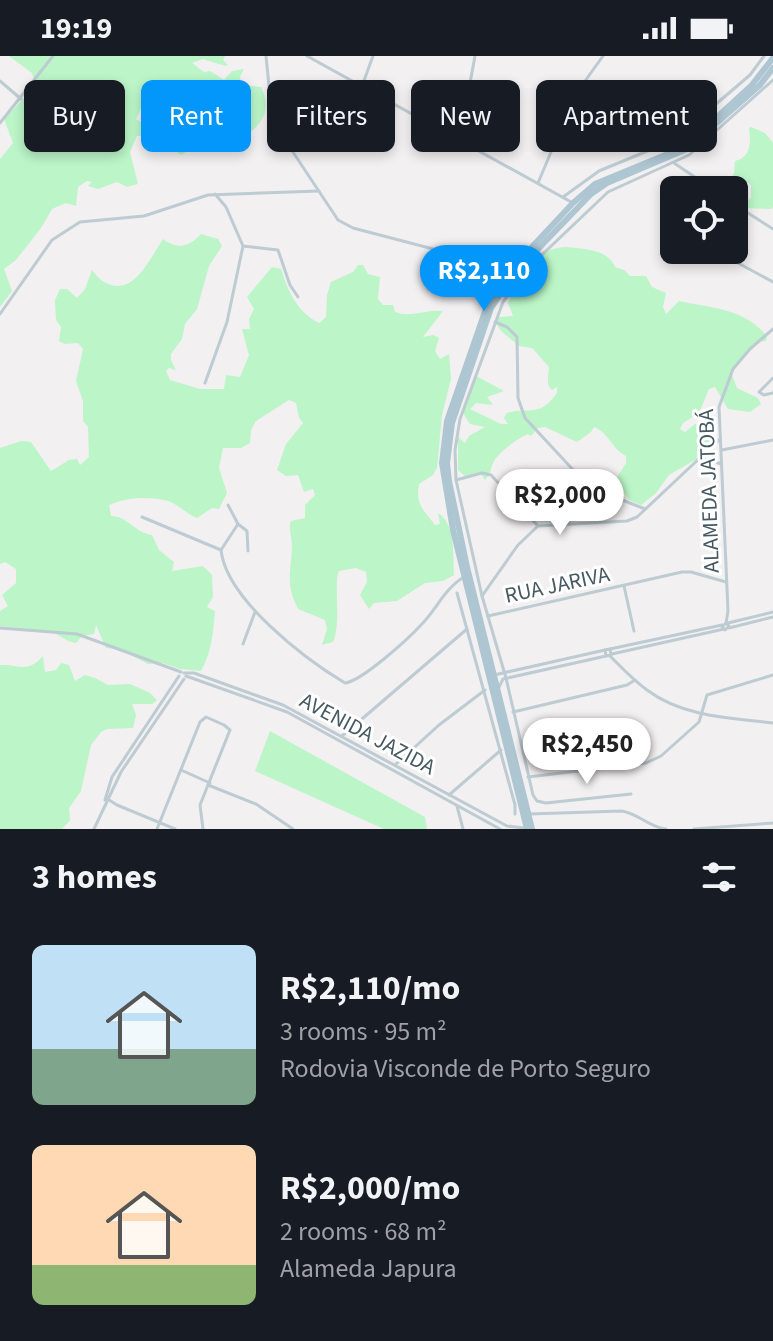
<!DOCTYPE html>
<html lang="en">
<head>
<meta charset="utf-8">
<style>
  body { margin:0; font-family:"Source Sans 3",sans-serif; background:#242831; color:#f1f3f6; height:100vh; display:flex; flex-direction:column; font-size:30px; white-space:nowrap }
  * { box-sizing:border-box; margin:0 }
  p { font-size:26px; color:#9ea1a6 }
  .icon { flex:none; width:44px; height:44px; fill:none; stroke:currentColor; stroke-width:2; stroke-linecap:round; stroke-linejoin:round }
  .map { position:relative; height:773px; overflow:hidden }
  .side { display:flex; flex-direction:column; background:#171b24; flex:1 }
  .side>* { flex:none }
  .hud { position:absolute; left:24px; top:24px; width:726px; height:72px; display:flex; gap:16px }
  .tools { position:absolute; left:660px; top:120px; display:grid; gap:16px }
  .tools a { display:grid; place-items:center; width:88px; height:88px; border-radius:12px; background:#171b24; box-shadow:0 4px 12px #0003; font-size:40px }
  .price { position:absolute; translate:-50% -68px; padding:0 18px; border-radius:28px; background:#fff; color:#222; font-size:26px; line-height:52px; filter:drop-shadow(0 2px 4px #0008) }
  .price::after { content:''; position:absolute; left:50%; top:48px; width:24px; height:18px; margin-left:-12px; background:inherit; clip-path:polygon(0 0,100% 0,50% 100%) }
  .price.on { background:#0397fb; color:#fff }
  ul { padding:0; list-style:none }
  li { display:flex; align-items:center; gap:24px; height:200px; padding:0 32px }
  li span { display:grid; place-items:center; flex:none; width:224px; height:160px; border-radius:12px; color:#555 }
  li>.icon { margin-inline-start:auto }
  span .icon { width:96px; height:96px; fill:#fffc; stroke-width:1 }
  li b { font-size:34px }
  h2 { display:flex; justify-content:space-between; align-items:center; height:96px; padding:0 32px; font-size:34px }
  .pill { padding:0 28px; border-radius:12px; background:#171b24; box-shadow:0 4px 12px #0003; font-size:28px; line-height:72px }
  .pill.on { background:#0397fb; color:#fff }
  .status { display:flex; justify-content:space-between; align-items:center; height:56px; padding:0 40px; background:#171b24; direction:ltr }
  .status svg { height:22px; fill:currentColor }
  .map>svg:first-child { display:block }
  .green { fill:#bbf5c8; fill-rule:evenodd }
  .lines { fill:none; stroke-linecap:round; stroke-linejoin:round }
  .street { stroke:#bdcbd2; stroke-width:3 }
  .primary { stroke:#adc6d2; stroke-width:6 }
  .labels { text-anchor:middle; stroke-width:6; stroke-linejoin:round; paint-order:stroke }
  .street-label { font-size:22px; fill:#465861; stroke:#fff }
</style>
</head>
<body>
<div class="status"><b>19:19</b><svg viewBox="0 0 49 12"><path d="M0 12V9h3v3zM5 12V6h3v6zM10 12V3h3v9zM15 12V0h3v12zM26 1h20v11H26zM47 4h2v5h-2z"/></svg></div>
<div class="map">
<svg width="773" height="773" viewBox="0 0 773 773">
  <rect width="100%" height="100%" fill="#f3f0f1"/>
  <g class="green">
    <path d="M9 0H225L223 4 228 9 225 10 203 3 192 7 204 16 210 15 224 24 232 15 244 13 240 21 241 29 261 31C273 57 260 71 239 84L234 83 230 76 210 95 194 91 181 99 175 95 169 84 152 79 137 80 130 96 138 128 127 131 117 126 98 133 88 130 92 126 87 125 78 131 76 150 66 147 52 153 41 172 16 204 4 213 12 235 0 251V103L13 87 4 63 29 37 34 24 32 17ZM198 42 212 51 223 53 183 68 171 62C159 66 148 72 136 63L144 47 167 44 181 48Z"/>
    <path d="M751 71 765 77 773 87V151L771 153 743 152 741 149 751 142V129L742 123 729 128 734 117 735 105C751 102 751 86 749 72Z"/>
    <path d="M201 178 218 183 222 190 209 210 197 253 185 268 182 283 171 298V304L176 314 169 312 166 315 170 324 200 333H224L226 319 240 321 249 299 242 273H250L249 263 254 253 247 241 272 211 281 213C288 235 297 256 319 267L326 261 327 239 331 226 353 216 358 209H363L368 218 380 221 378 243 383 249H393L395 256C412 262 426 253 443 255L423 281 433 279 439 282 435 295 440 303 449 298 451 323 442 359 437 412 433 419 419 428C415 448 424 455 435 469L440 468 438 457C456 468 453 500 454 519L443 525 425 527 397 545 374 547 369 553 360 539 367 526 366 516 356 512 339 515C333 527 342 565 333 586L322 589 327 573 325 564 298 553C285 527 291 518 292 490 292 481 288 474 291 465L305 462V449L315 439 313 433 304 436 298 419 286 420 277 414 286 388 303 367 299 362 296 347 289 344 256 365 251 374 250 387 241 392H223L219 412 227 437 219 453 212 452 197 462C186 458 178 448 168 445 150 440 126 441 109 449L111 460C128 460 135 477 152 479L159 494 174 506 172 515 203 510 212 519 213 541 207 551 215 555C213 576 212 596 201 615L180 613 163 607 148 608 119 593 106 592 96 569 94 578 82 580 76 587 68 585 53 576 0 570V555L8 550 2 539 16 527V513L5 506 0 508V392L21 385 31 386 51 415 69 404 77 403 80 409 89 401 88 371 83 365V345L76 325 83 293 78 287 65 288 59 285 61 271 56 264 55 244 60 233H67L77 242 85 233 92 214C95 217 97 221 101 224 132 246 150 202 163 183 177 194 189 191 201 178Z"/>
    <path d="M566 191C583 193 608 193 615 211L624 214 630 220H646L652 231 666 237 663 251 666 258 679 245C713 253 742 251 767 280L766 285 757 286 735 311 732 319 737 332 758 342 761 348 750 356 728 353 715 331 709 333 699 357 683 367 680 373 685 376 695 368 715 363V376L700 401 669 419 656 437 641 449 629 444 616 423 626 407V400C612 393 608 376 594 371L591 376 577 386 545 371 538 372 531 380 528 378C518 382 497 397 493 407 490 414 491 418 485 424L481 418 466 421 458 414V381L465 387 469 380 485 371 470 368 463 357 476 320 504 335 487 341 493 349 476 347 470 353 501 368H508L504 362 507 357C531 350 538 363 557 337V331L552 334C545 328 549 319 549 311L532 292 519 290 500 274 495 265 499 261 513 260 508 247C519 222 535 191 566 191Z"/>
    <path d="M43 600 45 616 56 614 61 607 69 609 75 625 85 619 95 622 108 629 130 628 150 637 157 644 152 648H132L136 659 133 672 107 673 101 676 91 689 81 735 69 752 70 764 62 773H0V609C19 608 27 618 43 600Z"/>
    <path d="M270 675 425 761 427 773H384L255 715Z"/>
  </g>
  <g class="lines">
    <g class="street">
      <path d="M266 0 272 60 275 69 338 164 353 172 456 199 471 215 487 245"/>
      <path d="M307 0 573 147"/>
      <path d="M0 25 21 43"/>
      <path d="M362 30 373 0"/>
      <path d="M0 67 53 0"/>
      <path d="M450 78 470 27 475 0"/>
      <path d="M674 107 714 134"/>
      <path d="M538 127 575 39 603 0"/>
      <path d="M563 141 599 115 674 84 750 19 764 0"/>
      <path d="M734 148 773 173"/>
      <path d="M243 190 278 194 290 229 298 241"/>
      <path d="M714 194 773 226"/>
      <path d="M0 258 52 184 80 166 144 160 208 139 319 135"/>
      <path d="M495 266 507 271 517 281 518 342 525 362 589 431 645 453"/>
      <path d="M773 322 759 336 764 339 773 337"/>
      <path d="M205 327 227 266 243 190 226 151 215 138"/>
      <path d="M722 394 773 384"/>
      <path d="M700 400 721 408"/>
      <path d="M456 424 482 417 491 419 537 469"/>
      <path d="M228 449 238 468 247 475 248 495"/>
      <path d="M142 461 221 494"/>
      <path d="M238 468 221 494C226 543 305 603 345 627 362 625 408 583 421 569 436 554 445 532 464 521"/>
      <path d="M624 530 634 575"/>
      <path d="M457 537 515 749V758"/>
      <path d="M482 540 518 489 538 470 627 465 637 461 720 383"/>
      <path d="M488 560 682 516H691L726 526"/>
      <path d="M726 567 728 555 719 351 733 313 750 293 773 273"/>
      <path d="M726 567 729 570 725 574 722 571Z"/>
      <path d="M728 567 773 556"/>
      <path d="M0 572 77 578 181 616"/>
      <path d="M729 572 773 561"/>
      <path d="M243 588 255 556"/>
      <path d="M610 593 722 569"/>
      <path d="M610 593 611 599 606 600 605 594Z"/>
      <path d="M612 598 724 573"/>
      <path d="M610 600C622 612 633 624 647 634 683 661 730 662 773 667"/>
      <path d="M184 617H194L283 649 507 770 524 772"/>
      <path d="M494 619 605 594"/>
      <path d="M186 620 287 656 500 773"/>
      <path d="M499 631 503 623 606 600"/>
      <path d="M513 656 627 629 635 624"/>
      <path d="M342 680 467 573"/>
      <path d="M396 708 439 669 485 634"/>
      <path d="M181 714 210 727"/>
      <path d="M528 721 646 707 661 700 699 666 707 639 773 619"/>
      <path d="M208 729 256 748 293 773"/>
      <path d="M631 738 546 747 537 745 533 739 506 622 482 540 456 424 455 394 460 363 503 246 527 213 608 136 689 99 773 24"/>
      <path d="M449 739 501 694"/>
      <path d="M106 742 117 749 175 773"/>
      <path d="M105 744 112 721 179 620"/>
      <path d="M457 750 463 773"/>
      <path d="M529 758 622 755C639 758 649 771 666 773"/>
      <path d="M94 773 121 716 184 623"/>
      <path d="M157 773 200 666 206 661 224 669 230 674 200 749 203 773"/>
      <path d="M694 773 773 767"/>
    </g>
    <g class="primary">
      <path d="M527 773 453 474 442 407 447 365 488 247 517 207 573 147 595 128 670 97 692 84 751 30 773 2"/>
      <path d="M532 773 467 511 449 425 447 407 452 367 491 252 512 220 591 138 607 127 687 93 760 29 773 12"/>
    </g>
  </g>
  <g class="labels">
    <g class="street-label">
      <text transform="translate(708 435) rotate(-92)" y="8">ALAMEDA JATOBÁ</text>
      <text transform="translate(557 528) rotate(-12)" y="8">RUA JARIVA</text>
      <text transform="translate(368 677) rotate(28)" y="8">AVENIDA JAZIDA</text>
    </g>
  </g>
</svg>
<div class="tools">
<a><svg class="icon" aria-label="locate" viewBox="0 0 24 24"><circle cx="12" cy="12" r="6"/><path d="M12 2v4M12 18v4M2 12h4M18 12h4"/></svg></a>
</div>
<b class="price on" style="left:484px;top:257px">R$2,110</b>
<b class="price" style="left:560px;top:481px">R$2,000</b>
<b class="price" style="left:587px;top:730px">R$2,450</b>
<div class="hud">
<a class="pill">Buy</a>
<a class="pill on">Rent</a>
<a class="pill">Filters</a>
<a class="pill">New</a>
<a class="pill">Apartment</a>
</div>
</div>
<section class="side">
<h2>3 homes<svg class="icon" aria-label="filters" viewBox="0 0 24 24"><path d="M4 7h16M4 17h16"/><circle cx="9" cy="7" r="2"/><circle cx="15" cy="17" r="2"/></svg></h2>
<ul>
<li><span style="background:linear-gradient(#bfe0f5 65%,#7fa58c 0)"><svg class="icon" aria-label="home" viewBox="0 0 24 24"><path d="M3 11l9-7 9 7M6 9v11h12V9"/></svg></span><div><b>R$2,110/mo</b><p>3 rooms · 95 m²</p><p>Rodovia Visconde de Porto Seguro</p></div></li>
<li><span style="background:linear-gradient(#ffd9b3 75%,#8fb573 0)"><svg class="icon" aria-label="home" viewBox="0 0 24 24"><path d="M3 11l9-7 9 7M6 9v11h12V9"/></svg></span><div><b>R$2,000/mo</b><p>2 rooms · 68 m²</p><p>Alameda Japura</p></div></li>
</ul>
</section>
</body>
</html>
